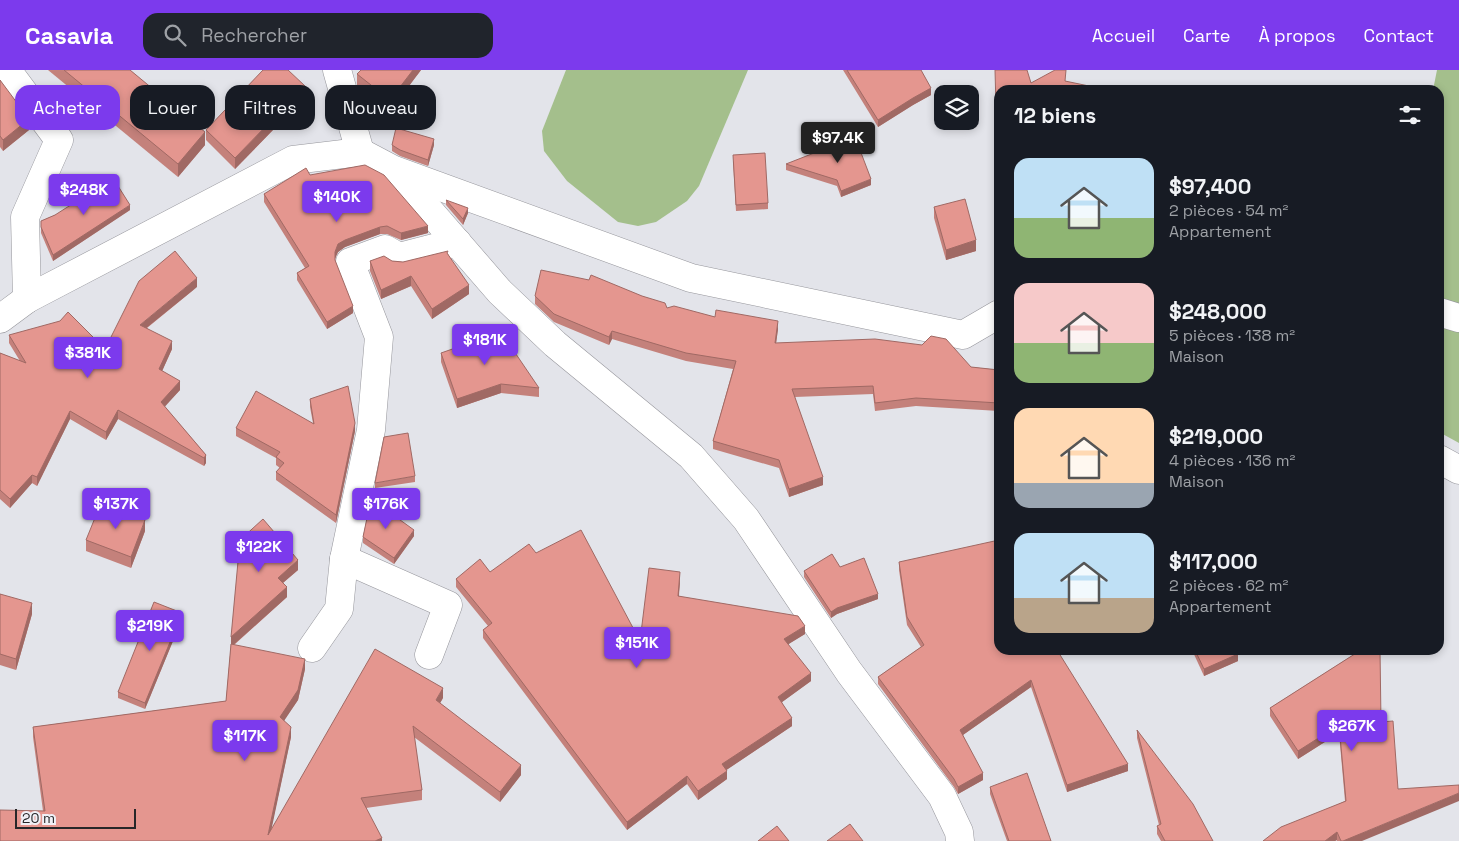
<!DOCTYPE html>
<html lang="fr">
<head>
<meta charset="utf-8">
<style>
  body { margin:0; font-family:"Space Grotesk",sans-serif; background:#20242c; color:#f1f3f6; height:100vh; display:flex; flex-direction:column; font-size:19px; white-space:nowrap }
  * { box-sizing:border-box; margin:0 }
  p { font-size:16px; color:#9ea1a6 }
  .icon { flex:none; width:28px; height:28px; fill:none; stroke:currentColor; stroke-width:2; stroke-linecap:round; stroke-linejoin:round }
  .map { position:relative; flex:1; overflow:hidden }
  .sheet { position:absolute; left:994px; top:15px; width:450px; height:570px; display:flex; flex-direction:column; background:#171b24; border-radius:15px; box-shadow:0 2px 8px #0003 }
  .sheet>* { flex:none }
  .guide { position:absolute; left:15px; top:15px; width:475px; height:45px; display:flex; gap:10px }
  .tools { position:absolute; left:934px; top:15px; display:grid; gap:10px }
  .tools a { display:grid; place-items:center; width:45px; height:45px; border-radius:10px; background:#171b24; box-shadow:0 2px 8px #0003; font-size:25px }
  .scale { position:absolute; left:15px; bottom:12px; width:121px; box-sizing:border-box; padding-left:5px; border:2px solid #272729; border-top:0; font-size:14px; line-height:18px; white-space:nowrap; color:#272729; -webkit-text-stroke:4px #f0f1f7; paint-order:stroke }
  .price { position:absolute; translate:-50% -42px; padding:0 11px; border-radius:5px; background:#7c3aed; color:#fff; font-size:16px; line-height:32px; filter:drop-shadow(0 1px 2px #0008) }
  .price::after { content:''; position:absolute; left:50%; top:30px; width:15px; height:11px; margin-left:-8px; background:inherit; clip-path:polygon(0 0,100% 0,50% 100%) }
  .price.current { background:#222; color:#fff }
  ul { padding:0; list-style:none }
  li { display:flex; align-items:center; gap:15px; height:125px; padding:0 20px }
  li span { display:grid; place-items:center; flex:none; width:140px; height:100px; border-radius:15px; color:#555 }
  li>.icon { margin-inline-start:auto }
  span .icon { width:60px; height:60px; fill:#fffc; stroke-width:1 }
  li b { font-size:21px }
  h2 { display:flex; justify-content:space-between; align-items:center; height:60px; padding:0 20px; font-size:21px }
  .tag { padding:0 18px; border-radius:15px; background:#171b24; box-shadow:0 2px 8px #0003; font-size:18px; line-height:45px }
  .tag.current { background:#7c3aed; color:#fff }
  header { display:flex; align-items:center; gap:30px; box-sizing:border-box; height:70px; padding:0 25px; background:#7c3aed; color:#fff }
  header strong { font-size:24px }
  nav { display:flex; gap:28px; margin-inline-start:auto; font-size:18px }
  .search { width:350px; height:45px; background:#20242c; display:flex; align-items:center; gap:12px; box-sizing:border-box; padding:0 18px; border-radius:15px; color:#9ea1a6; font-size:19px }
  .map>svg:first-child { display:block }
  .green { fill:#a4bf8c }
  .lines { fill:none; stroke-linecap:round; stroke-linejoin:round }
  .minor-casing { stroke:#96969c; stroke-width:29 }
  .minor { stroke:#fff; stroke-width:28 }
  .wall { fill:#c4817b }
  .shaded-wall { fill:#a06964 }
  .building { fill:#e4968f; stroke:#a06964 }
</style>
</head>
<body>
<header>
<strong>Casavia</strong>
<div class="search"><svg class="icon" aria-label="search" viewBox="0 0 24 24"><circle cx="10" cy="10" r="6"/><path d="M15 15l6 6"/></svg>Rechercher</div>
<nav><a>Accueil</a><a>Carte</a><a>À propos</a><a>Contact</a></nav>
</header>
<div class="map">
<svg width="1459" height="771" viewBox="0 0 1459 771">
  <rect width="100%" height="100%" fill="#e3e4ea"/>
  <g class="green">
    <path d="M566 0H748L699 116 687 131 656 152 638 156 618 152 567 111 544 81 542 61Z"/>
    <path d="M1437 0H1459V373L1439 362V20H1433Z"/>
  </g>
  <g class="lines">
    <defs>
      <g id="minor">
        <path d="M7 0 59 70 25 147 27 229"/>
        <path d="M337 0 360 82"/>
        <path d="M395 101 500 222 555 274 691 386 746 449 849 602 942 726 959 762 960 771"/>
        <path d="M1439 242 1459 248"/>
        <path d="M0 249 27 229 293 90 360 82 394 100 691 208 963 265 999 244"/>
        <path d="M1439 389 1459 400"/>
        <path d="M344 489 448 535 429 585"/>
        <path d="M312 578 339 539 344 489 371 360 379 267 350 192 385 179 399 187 457 172"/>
      </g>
    </defs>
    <use href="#minor" class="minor-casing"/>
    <use href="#minor" class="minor"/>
  </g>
  <g class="wall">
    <path d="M48 0H130L205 75 178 107Z"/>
    <path d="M421 0 390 41 357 15V4Z"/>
    <path d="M843 0H921L931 25 913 35 878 57Z"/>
    <path d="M0 10 29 60 3 81 0 77Z"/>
    <path d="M305 27 235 99 206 70V60Z"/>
    <path d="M392 75H434L428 96 400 86 392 81Z"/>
    <path d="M733 91 768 133V139L736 141Z"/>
    <path d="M786 94 871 115 841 127 837 116 786 100Z"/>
    <path d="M310 105 428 163 401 170 387 164H380L345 177 338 182 335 188V190L353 243 327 259 297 210V203L305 198 264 132V124Z"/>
    <path d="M446 130 468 143 463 155 446 135Z"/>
    <path d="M934 137 976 181 946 190 934 148Z"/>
    <path d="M130 140 53 191 41 163V151L55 145Z"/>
    <path d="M448 184 469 224 432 249 411 216 381 229 370 201V191H392L403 192Z"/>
    <path d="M197 217 147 258 172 279 162 301 180 320 164 336 206 385V393L204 396 118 349 106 370 70 349 37 416 32 413 10 438 0 429V283L20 291 9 273V265L105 279Z"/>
    <path d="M535 226 667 238 778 259 776 273 971 297 999 300V341L916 336 875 341 873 324 795 327 823 415 789 427 779 398 713 379V371L733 299 686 291 612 269 609 275 554 252 535 234Z"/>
    <path d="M441 283 539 318V327L501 323 457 338 441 292Z"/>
    <path d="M310 329 355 361 336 453 276 410V402L280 398 276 395V388L236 366V358L313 353 310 337Z"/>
    <path d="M415 406V412L375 418V413Z"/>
    <path d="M145 461 131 498 86 481V470Z"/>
    <path d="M414 466 394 494 363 473V467Z"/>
    <path d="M240 470 298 500 283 513 287 527 234 575 305 599 298 630 284 650 291 667 271 759 443 628 440 633 521 705 500 732 414 667 422 720V730L366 738 382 771 43 741 33 667V657L226 631Z"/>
    <path d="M536 483 640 571 680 510 679 526 805 564 788 574 811 611 782 632 792 656 726 700 727 709 698 730 687 714 627 760 483 568V560L488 556 456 517V509L490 502Z"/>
    <path d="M899 492 999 580 1128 701 1067 722 1031 617 963 665 983 710 958 724 954 717 878 614V607L921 577 907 555 899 500Z"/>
    <path d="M840 497 878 529 837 544 831 548 804 507V501Z"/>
    <path d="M0 524 32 544 16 600 0 595Z"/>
    <path d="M182 549 145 639 118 628V622Z"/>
    <path d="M1192 580H1236L1238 591 1204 606Z"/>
    <path d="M1361 580 1362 771H1337V770L1335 771H1263L1345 731 1339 663 1298 689 1270 646V638Z"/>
    <path d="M1137 660 1213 771H1161L1157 764V756L1159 755 1137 668Z"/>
    <path d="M990 717 1051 771H1007L990 724Z"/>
  </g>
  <g class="shaded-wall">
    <path d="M413 0H421L390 41V30Z"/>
    <path d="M305 16V27L235 99V88Z"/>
    <path d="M931 18V25L913 35 878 57V50L913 28Z"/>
    <path d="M29 49V60L3 81V70Z"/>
    <path d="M205 62V75L178 107V94Z"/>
    <path d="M434 69V75L428 96V90Z"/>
    <path d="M999 73V80L997 81V74Z"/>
    <path d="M871 109V115L841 127V121Z"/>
    <path d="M130 135V140L53 191V185Z"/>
    <path d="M468 138V143L463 155V149Z"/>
    <path d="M428 156V163L401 170V163Z"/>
    <path d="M380 157V164L345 177 338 182 335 189V182L338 174 345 170Z"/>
    <path d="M976 170V181L946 190V180Z"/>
    <path d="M411 206V216L381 229V220Z"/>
    <path d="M197 208V217L140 263V255Z"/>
    <path d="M469 215V224L432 249V239Z"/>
    <path d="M353 236V243L327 259V252Z"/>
    <path d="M778 251V259L775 281V273Z"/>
    <path d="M612 261V269L609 275V267Z"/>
    <path d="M172 271V279L159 308V299Z"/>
    <path d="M180 311V320L161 341V332Z"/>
    <path d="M501 314V323L457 338V329Z"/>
    <path d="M118 340V349L106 370V362Z"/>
    <path d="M70 341V349L37 416V407Z"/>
    <path d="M355 353V361L336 453V445Z"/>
    <path d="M206 385V393L204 396V388Z"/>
    <path d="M32 405V413L10 438V429Z"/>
    <path d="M823 407V415L789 427V419Z"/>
    <path d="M145 450V461L131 498V487Z"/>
    <path d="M414 460V466L394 494V488Z"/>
    <path d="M298 490V500L278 517V508Z"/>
    <path d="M680 502V510L678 534V526Z"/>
    <path d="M287 517V527L231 577V567Z"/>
    <path d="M878 524V529L837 544 831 548V542L837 538Z"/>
    <path d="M32 533V544L16 600V589Z"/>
    <path d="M182 543V549L145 639V633Z"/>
    <path d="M805 556V564L784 577V569Z"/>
    <path d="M1238 584V591L1204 606V599Z"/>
    <path d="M305 589V599L298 630 280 657V647Z"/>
    <path d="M811 603V611L778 635V627Z"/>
    <path d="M1031 610V617L960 667V660Z"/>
    <path d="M443 618V628L436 640V630Z"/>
    <path d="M792 648V656L722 703V694Z"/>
    <path d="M1339 655V663L1298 689V681Z"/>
    <path d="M291 657V667L269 771 268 765Z"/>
    <path d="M1128 694V701L1067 722V715Z"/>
    <path d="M521 695V705L500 732V722Z"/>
    <path d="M727 701V709L698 730V721Z"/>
    <path d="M983 703V710L958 724V717Z"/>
    <path d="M687 706V714L627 760V752Z"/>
    <path d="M1459 723V731L1362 771H1343Z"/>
    <path d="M1337 762V770L1335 771H1325Z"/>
    <path d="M382 768V771H375Z"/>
  </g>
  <g class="building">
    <path d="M64 0H130L205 62 178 94Z"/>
    <path d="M263 0H288L305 16 235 88 206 60Z"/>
    <path d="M361 0H413L390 30 357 4Z"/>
    <path d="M847 0H921L931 18 913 28 878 50Z"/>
    <path d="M995 0H1027L1031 13 1055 0H1066L1065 11 1108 20H999V73L997 74Z"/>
    <path d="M0 10 29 49 3 70 0 66Z"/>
    <path d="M396 58 434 69 428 90 400 80 392 75Z"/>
    <path d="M855 67 871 109 841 121 837 110 786 94Z"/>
    <path d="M765 83 768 133 736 135 733 85Z"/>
    <path d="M365 95 384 105 428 156 401 163 387 156 380 157 345 170 338 174 335 182V190L353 236 327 252 297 203 309 196 264 124 306 98 310 105Z"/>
    <path d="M113 108 130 135 53 185 41 157V151L55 145Z"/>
    <path d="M965 129 976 170 946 180 934 137Z"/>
    <path d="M446 130 468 138 463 149Z"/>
    <path d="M175 181 197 208 140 255 172 271 159 299 180 311 161 332 206 385 204 388 118 340 106 362 70 341 37 407 32 405 10 429 0 420V283L26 293 9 265 60 251 68 242 105 279 139 211Z"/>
    <path d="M448 181 447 183 469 215 432 239 411 206 381 220 370 191 384 186 392 191 403 192Z"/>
    <path d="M541 200 589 210 591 205 642 226 665 233 667 238 674 236 715 247 716 240 778 251 775 273 875 269 922 275 931 266 946 269 971 297 999 300V333L916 328 875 333 873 316 792 319 823 407 789 419 779 390 713 371 736 291 686 283 612 261 609 267 554 244 535 226Z"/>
    <path d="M501 262 539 318 501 314 457 329 441 283Z"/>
    <path d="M348 316 355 353 336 445 276 402 284 393 276 387 280 382 236 358 256 321 314 354 310 329Z"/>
    <path d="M408 363 415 406 375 413 384 367Z"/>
    <path d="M371 429 414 460 394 488 363 467Z"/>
    <path d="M101 433 145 450 131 487 86 470Z"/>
    <path d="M263 449 298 490 278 508 287 517 231 567 240 470Z"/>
    <path d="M581 460 640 571 649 498 680 502 678 526 798 546 805 556 784 569 811 603 778 627 792 648 722 694 727 701 698 721 687 706 627 752 483 560 492 553 456 509 480 489 490 502 529 474 536 483Z"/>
    <path d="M999 470V580H1057L1128 694 1067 715 1031 610 960 660 983 703 958 717 954 709 878 607 924 575 907 547 899 492Z"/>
    <path d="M832 484 840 497 864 488 878 524 837 538 831 542 804 501Z"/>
    <path d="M0 524 32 533 16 589 0 584Z"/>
    <path d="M154 532 182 543 145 633 118 622Z"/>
    <path d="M231 574 305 589 298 620 280 647 291 657 268 765 375 579 443 618 436 630 521 695 500 722 413 656 422 720 361 728 382 768 375 771H0V740L45 741 33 657 226 631Z"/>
    <path d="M1195 580H1236L1238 584 1204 599Z"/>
    <path d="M1361 580H1380L1381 652 1393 651 1398 719 1459 715V723L1343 771H1341L1337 762 1325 771H1263L1281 757 1346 731 1339 655 1298 681 1270 638Z"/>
    <path d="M1137 660 1193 734 1213 771H1165L1157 756 1161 754Z"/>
    <path d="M1027 703 1051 771H1009L990 717Z"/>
    <path d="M850 754 863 771H827Z"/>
    <path d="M777 756 789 771H758Z"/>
  </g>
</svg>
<div class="tools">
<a><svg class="icon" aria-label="layers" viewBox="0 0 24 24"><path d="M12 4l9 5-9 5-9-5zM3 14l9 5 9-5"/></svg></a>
</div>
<div class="scale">20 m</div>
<b class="price current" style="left:838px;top:94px">$97.4K</b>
<b class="price" style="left:84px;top:146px">$248K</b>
<b class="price" style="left:337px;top:153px">$140K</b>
<b class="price" style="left:485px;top:296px">$181K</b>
<b class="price" style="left:88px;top:309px">$381K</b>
<b class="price" style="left:116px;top:460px">$137K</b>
<b class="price" style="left:386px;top:460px">$176K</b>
<b class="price" style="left:259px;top:503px">$122K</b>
<b class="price" style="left:150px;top:582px">$219K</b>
<b class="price" style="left:637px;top:599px">$151K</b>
<b class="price" style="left:1352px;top:682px">$267K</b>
<b class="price" style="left:245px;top:692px">$117K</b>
<div class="guide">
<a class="tag current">Acheter</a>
<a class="tag">Louer</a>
<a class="tag">Filtres</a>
<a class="tag">Nouveau</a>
</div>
<section class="sheet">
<h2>12 biens<svg class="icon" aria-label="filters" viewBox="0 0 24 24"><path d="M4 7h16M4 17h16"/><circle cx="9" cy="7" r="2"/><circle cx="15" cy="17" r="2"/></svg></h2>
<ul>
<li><span style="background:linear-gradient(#bfe0f5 60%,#8fb573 0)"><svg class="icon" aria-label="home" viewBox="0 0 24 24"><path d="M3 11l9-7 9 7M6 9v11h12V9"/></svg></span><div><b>$97,400</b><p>2 pièces · 54 m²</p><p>Appartement</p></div></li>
<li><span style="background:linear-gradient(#f6c9c9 60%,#8fb573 0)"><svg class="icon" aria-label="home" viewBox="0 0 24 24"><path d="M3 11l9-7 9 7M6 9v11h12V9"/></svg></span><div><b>$248,000</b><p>5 pièces · 138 m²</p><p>Maison</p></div></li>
<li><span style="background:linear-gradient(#ffd9b3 75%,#9aa5b1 0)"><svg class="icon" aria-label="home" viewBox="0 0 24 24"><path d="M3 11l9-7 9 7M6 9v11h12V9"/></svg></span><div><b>$219,000</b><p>4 pièces · 136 m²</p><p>Maison</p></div></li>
<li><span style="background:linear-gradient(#bfe0f5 65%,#b9a48a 0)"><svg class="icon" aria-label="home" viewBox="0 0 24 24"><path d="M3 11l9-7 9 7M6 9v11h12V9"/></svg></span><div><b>$117,000</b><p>2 pièces · 62 m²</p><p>Appartement</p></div></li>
</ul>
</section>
</div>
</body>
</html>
